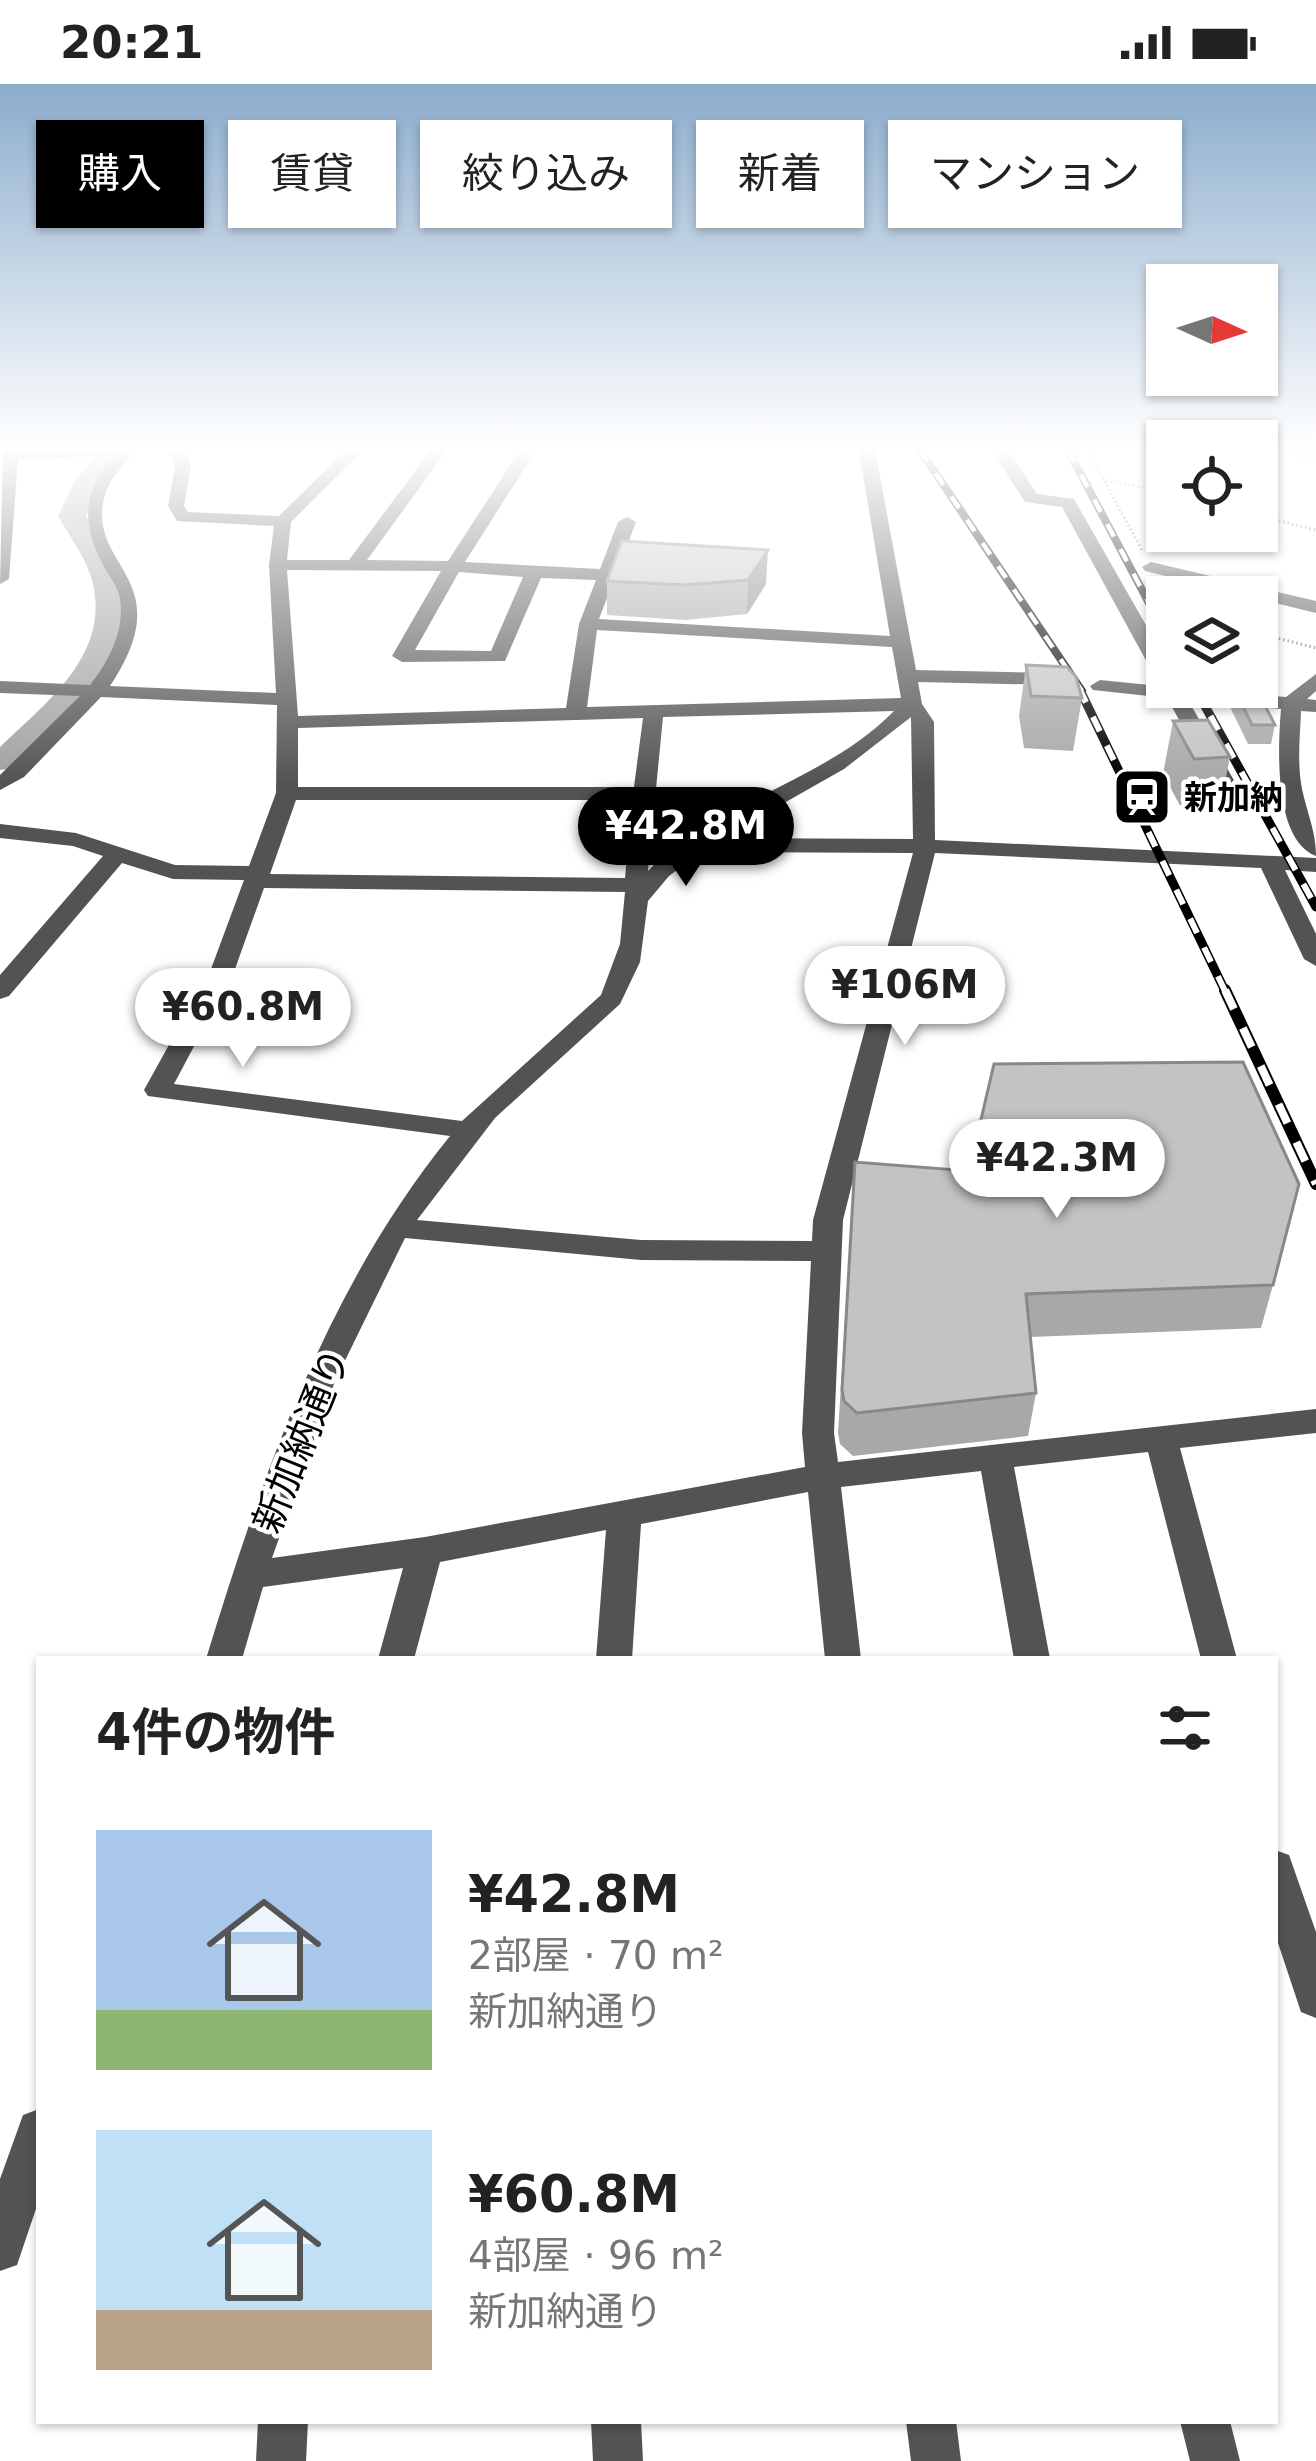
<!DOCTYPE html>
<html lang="ja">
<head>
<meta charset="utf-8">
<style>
  body { margin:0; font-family:"DejaVu Sans","Noto Sans JP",sans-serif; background:#f6f6f6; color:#222; height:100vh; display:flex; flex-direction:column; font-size:45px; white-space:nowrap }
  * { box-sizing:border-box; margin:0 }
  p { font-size:39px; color:#767676 }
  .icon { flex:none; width:66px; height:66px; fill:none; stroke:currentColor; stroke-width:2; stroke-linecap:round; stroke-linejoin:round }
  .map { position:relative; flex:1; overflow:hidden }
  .side { position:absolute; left:36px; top:1572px; width:1242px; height:768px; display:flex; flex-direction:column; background:#fff; border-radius:0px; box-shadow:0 3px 9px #0004 }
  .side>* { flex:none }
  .banner { position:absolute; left:36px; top:36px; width:1245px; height:108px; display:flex; gap:24px }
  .needle { width:78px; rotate:93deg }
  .fabs { position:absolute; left:1146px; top:180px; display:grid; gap:24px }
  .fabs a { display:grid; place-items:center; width:132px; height:132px; border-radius:0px; background:#fff; box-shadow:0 3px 9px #0004; font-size:60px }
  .price { position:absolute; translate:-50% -102px; padding:0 27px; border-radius:42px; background:#fff; color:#222; font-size:39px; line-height:78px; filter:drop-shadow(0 3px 6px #0008) }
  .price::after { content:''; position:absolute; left:50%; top:72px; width:36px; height:27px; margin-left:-18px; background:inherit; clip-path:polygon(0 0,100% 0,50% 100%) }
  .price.on { background:#000; color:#fff }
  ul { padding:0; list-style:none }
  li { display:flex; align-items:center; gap:36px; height:300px; padding:0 60px }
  li span { display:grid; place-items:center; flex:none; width:336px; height:240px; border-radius:0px; color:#555 }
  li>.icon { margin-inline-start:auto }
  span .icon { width:144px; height:144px; fill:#fffc; stroke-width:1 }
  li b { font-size:51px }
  h2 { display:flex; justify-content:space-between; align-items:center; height:144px; padding:0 60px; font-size:51px }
  .pill { padding:0 42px; border-radius:0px; background:#fff; box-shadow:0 3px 9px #0004; font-size:42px; line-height:108px }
  .pill.on { background:#000; color:#fff }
  .status { display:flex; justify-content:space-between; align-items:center; height:84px; padding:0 60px; background:#fff; direction:ltr }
  .status svg { height:33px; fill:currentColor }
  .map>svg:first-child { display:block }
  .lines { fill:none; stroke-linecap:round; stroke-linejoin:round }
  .stream { stroke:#a1a1a1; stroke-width:4.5 }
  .river { fill:#a1a1a1; fill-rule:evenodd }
  .path { stroke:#757575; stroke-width:3; stroke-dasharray:1.5 3; stroke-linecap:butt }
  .minor { fill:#535353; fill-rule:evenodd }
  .rail-far2-casing { stroke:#000; stroke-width:8 }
  .rail-far1-casing { stroke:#000; stroke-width:9 }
  .rail-casing { stroke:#000; stroke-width:12 }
  .rail-far2 { stroke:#fff; stroke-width:4.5; stroke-dasharray:14; stroke-linecap:butt }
  .rail-far1 { stroke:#fff; stroke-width:6; stroke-dasharray:16; stroke-linecap:butt }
  .rail { stroke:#fff; stroke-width:8; stroke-dasharray:21; stroke-linecap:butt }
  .wall { fill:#a8a8a8 }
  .shaded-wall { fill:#888 }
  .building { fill:#c3c3c3; stroke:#888; stroke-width:3 }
  .labels { text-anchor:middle; stroke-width:9; stroke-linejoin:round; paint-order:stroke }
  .far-poi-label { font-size:33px; font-weight:bold; fill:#000; stroke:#fff; text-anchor:start }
  .street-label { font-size:39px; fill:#000; stroke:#fff }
</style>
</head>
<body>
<div class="status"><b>20:21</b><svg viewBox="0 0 49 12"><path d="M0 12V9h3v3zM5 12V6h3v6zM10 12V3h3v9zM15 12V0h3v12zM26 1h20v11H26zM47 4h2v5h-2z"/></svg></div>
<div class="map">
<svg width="1316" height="2377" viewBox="0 0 1316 2377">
  <rect width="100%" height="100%" fill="#fff"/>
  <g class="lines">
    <path class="stream" d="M1299 366 1316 371"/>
    <path class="river" d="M100 366H127L100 399 86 432C97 452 116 476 122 498 144 577 67 635 17 684L0 686V663C47 618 109 572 93 500 88 477 70 453 58 432L75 397Z"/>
    <g class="path">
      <path d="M1087 366 1142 466"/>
      <path d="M1279 366 1316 377"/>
      <path d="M1307 366 1316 369"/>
      <path d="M1102 395 1167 409"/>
      <path d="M1257 431 1316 446"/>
      <path d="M1257 549 1316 564"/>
    </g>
    <g class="minor">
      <path d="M3 366H137C125 380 110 393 105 411 84 484 183 492 110 602L276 609 269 481 274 442 177 437 168 422 175 382 169 366H185L191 382 184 422 188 428 279 432 346 366H363L291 438 287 476H349L431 366H447L367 476 448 477 520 366H536L465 478 600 485 618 438 627 433 636 438 599 535 890 552 859 366H875L916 586 1057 589 1067 595 1057 601 918 598 922 620 934 638 935 756 1316 774V788L1285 786 1316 850V882L1304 875 1261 784 935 769 843 1136 834 1349 838 1378 1316 1325V1349L1180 1364 1237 1575H1201L1148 1368 1014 1383 1050 1575H1014L981 1387 841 1403 861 1575H825L808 1408 641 1440 632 1575H596L606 1446 440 1478 414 1575H378L403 1484 263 1503 242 1575H206C263 1389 326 1205 450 1052L148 1012 144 1006 211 885 244 796 173 795 122 779 9 912 0 915V891L103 772 73 762 0 754V740L76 749 175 781 249 782 276 709 277 621 101 613 24 693 0 706V691L80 612 0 609V597L90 601C109 577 125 546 120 515 118 502 109 492 103 481 81 439 82 406 115 371L18 376 9 495 0 500ZM287 486 441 487 392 572 402 578 505 577 541 494 596 496 579 540 566 624 298 632ZM459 488 523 493 491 567 415 566ZM597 546 892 563 901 614 587 623ZM894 627C825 698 717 716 648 787L663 633ZM911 633 913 755 722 754 844 685ZM643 634 634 703H298V644ZM296 716H632L625 794 270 790ZM701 768 913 769 813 1136 812 1157 641 1156 417 1136 495 1034 620 920 640 878 648 817 669 792ZM264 804 625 808 620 860 601 911 462 1037 174 1000 235 885ZM405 1154 641 1176 811 1177 802 1349 805 1383 425 1453 272 1474 335 1297Z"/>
      <path d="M992 366H1008L1037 410 1074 415 1167 578V603L1286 613 1316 590V607L1307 615 1316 616V628L1301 627C1300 653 1297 679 1302 705 1307 729 1316 747 1316 772 1273 756 1278 662 1281 625L1188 616 1243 712 1232 719 1221 712 1167 614 1093 606 1090 602 1100 596 1160 602 1062 423 1025 418Z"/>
      <path d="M1151 478 1316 517V529L1145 487 1142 483Z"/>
      <path d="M1275 1766 1289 1771 1316 1848V1934L1301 1928 1275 1850Z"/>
      <path d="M39 2025V2116L17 2181 0 2187V2095L23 2031Z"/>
      <path d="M258 2337H308L306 2377H256Z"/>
      <path d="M591 2337H641L643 2377H593Z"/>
      <path d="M906 2337H956L961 2377H911Z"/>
      <path d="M1180 2337H1230L1240 2377H1190Z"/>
    </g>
    <defs>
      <g id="rail-far2">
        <path d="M920 366 1082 607"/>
        <path d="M1068 366 1167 553"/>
      </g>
      <g id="rail-far1">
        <path d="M1079 604 1226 909"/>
        <path d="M1195 604 1316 823"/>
      </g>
      <path id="rail" d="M1225 906 1316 1100"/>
    </defs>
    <use href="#rail-far2" class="rail-far2-casing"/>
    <use href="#rail-far1" class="rail-far1-casing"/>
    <use href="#rail" class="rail-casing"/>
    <use href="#rail-far2" class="rail-far2"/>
    <use href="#rail-far1" class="rail-far1"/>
    <use href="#rail" class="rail"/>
  </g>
  <g class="wall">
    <path d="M622 457 766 500 747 530 685 536 607 531V497Z"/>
    <path d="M1026 581 1082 614 1073 667 1024 664 1019 632Z"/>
    <path d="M1235 606 1275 641 1271 660H1248L1231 625Z"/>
    <path d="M1173 637 1230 673 1219 727 1184 729 1163 690Z"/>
    <path d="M855 1078 1273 1201 1261 1244 1030 1253 1036 1309 1028 1352 853 1372 840 1360 838 1349Z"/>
  </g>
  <path class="shaded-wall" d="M768 466 766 500 747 530 748 496Z"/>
  <g class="building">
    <path d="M622 457 768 466 748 496 686 501 607 497Z"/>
    <path d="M1026 581 1067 583 1076 593 1082 614 1031 612Z"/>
    <path d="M1235 606 1258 608 1275 641H1252Z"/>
    <path d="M1208 636 1230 673 1194 675 1173 637Z"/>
    <path d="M1243 978 1299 1100 1273 1201 1026 1210 1036 1309 857 1329 844 1317 842 1306 855 1078 969 1087 994 980Z"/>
  </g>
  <linearGradient id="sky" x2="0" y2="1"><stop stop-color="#8baccc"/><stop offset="0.52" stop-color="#fff"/><stop offset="1" stop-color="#fff" stop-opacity="0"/></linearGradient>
  <rect width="1316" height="699" fill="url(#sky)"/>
  <defs>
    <symbol id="station-square" viewBox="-11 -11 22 22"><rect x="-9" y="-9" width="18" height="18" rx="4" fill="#000" stroke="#fff"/><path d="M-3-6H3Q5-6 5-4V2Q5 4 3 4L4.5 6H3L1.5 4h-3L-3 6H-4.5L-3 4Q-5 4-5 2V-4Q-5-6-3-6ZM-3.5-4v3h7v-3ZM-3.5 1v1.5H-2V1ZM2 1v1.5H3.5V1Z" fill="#fff"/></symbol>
  </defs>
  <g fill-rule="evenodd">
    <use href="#station-square" x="1109" y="680" width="66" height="66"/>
  </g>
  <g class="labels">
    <g class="far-poi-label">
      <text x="1184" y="725">新加納</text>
    </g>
    <g class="street-label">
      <text transform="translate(301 1356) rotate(-68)" y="14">新加納通り</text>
    </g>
  </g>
</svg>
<div class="fabs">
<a><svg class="needle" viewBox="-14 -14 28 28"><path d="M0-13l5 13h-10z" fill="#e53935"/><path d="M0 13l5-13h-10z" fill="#767676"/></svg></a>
<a><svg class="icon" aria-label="locate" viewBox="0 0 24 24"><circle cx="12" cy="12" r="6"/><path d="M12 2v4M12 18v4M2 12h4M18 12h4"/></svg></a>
<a><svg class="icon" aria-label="layers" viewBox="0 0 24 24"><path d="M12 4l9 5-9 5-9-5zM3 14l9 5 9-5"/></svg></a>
</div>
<b class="price on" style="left:686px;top:805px">¥42.8M</b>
<b class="price" style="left:905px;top:964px">¥106M</b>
<b class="price" style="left:243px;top:986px">¥60.8M</b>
<b class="price" style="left:1057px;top:1137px">¥42.3M</b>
<div class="banner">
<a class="pill on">購入</a>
<a class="pill">賃貸</a>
<a class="pill">絞り込み</a>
<a class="pill">新着</a>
<a class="pill">マンション</a>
</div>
<section class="side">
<h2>4件の物件<svg class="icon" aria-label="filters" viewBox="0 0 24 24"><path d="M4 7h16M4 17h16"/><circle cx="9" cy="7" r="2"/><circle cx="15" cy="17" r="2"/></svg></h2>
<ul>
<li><span style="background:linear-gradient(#a9c7e8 75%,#8fb573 0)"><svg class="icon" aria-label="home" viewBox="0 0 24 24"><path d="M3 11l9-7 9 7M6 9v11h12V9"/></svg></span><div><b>¥42.8M</b><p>2部屋 · 70 m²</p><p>新加納通り</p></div></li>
<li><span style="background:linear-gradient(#bfe0f5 75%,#b9a48a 0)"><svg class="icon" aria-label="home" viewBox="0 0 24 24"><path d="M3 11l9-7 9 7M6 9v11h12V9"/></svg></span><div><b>¥60.8M</b><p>4部屋 · 96 m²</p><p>新加納通り</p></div></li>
</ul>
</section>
</div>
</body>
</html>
